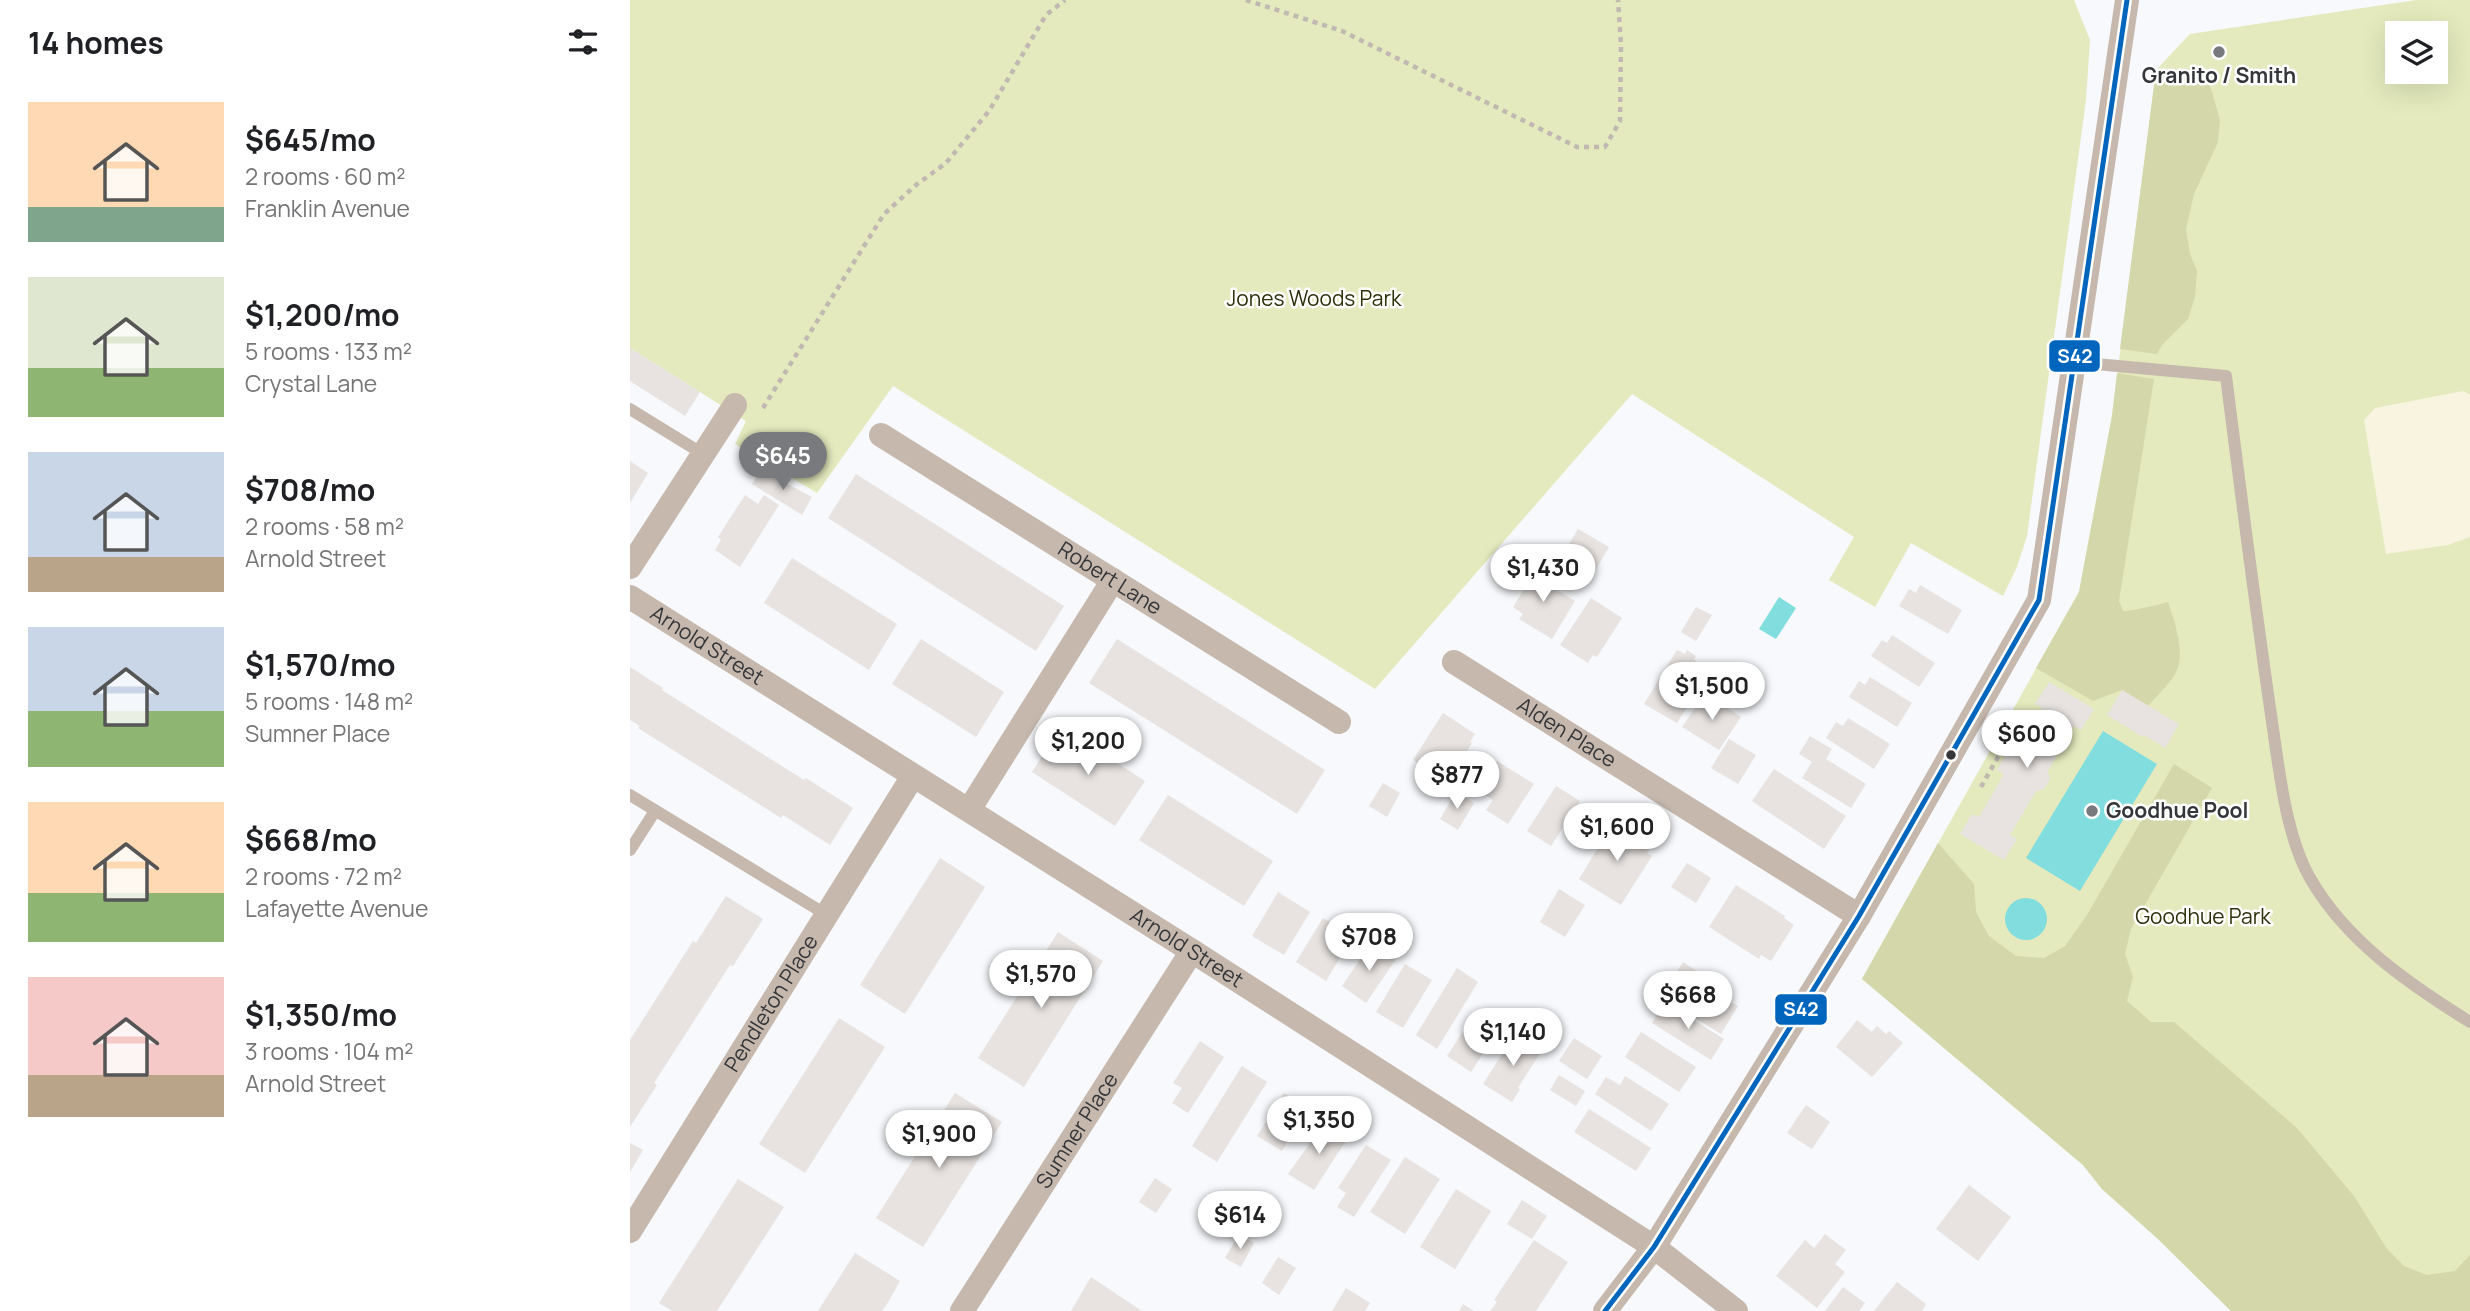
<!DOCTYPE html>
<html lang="en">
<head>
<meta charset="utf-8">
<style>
  body { margin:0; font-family:Manrope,sans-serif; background:#f2f2f2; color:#202124; height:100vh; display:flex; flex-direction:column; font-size:26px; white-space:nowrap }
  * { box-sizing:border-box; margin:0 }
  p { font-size:23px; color:#757577 }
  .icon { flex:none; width:38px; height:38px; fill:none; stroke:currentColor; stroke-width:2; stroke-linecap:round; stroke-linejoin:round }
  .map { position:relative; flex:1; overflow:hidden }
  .drawer { display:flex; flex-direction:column; background:#fff; width:630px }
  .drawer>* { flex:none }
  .tools { position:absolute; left:1755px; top:21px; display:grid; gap:14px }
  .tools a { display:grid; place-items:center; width:63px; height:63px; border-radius:0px; background:#fff; box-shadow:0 7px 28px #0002; font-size:35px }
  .price { position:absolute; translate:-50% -60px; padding:0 16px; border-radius:24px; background:#fff; color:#222; font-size:23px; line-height:46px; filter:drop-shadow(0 2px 4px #0008) }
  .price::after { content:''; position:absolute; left:50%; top:42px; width:21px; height:16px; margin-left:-10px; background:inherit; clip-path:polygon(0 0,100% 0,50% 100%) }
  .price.on { background:#787a7e; color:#fff }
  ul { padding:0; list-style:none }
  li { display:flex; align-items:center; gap:21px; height:175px; padding:0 28px }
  li span { display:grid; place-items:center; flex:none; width:196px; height:140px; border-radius:0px; color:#555 }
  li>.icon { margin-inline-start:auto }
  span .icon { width:84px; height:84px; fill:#fffc; stroke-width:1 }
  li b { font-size:30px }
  h2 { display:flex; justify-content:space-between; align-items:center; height:84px; padding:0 28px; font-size:30px }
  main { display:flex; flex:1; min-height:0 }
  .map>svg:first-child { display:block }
  .green { fill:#e4eabd; fill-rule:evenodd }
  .forest { fill:#d3d7a9 }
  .sand { fill:#f8f4e0 }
  .water { fill:#81ddde }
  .building { fill:#e8e3e1 }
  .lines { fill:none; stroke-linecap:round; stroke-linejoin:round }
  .path { stroke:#c0b8b1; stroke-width:4.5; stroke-dasharray:5 5; stroke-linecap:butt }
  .lane { stroke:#c6b8ad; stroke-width:12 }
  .street { stroke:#c6b8ad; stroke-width:24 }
  .bus-1-casing { stroke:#fff; stroke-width:10 }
  .bus-1 { stroke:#0065bd; stroke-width:5 }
  .poi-dot { fill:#787a7e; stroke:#fff; stroke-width:2.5 }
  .bus-dot { fill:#34363a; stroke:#fff; stroke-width:2.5 }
  .labels { text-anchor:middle; stroke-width:5; stroke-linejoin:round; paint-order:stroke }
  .poi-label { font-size:21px; font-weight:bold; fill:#34363a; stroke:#fff }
  .park-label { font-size:21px; fill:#2e310a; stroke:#fff }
  .street-label { font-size:21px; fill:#34363a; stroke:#fff }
  .line-badge { stroke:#fff; stroke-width:2.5 }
  .badge-label { font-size:19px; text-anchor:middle; font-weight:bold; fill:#fff }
</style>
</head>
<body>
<main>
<section class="drawer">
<h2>14 homes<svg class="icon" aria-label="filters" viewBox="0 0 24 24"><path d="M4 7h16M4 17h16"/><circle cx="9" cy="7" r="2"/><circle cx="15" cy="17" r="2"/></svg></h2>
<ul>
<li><span style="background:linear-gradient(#ffd9b3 75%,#7fa58c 0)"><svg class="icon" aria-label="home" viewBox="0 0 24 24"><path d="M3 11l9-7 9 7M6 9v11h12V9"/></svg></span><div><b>$645/mo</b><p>2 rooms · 60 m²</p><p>Franklin Avenue</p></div></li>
<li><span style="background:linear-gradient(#dfe7d0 65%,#8fb573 0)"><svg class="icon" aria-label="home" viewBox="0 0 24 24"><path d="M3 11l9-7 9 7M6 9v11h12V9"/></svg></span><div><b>$1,200/mo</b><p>5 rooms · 133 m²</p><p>Crystal Lane</p></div></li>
<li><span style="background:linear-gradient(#c9d6e8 75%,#b9a48a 0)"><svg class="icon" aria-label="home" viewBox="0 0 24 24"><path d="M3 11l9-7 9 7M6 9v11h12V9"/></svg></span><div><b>$708/mo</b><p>2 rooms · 58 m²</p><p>Arnold Street</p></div></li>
<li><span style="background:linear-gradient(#c9d6e8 60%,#8fb573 0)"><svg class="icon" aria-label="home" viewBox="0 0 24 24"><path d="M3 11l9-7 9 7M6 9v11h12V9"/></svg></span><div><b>$1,570/mo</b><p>5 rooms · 148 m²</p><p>Sumner Place</p></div></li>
<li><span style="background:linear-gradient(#ffd9b3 65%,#8fb573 0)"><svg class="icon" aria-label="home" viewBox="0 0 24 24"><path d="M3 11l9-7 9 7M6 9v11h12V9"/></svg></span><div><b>$668/mo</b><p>2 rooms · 72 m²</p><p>Lafayette Avenue</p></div></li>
<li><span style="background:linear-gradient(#f6c9c9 70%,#b9a48a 0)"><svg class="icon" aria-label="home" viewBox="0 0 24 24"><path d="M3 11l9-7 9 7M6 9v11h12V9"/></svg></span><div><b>$1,350/mo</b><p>3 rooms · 104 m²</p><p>Arnold Street</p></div></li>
</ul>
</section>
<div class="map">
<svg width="1840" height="1311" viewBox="0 0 1840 1311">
  <rect width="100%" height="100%" fill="#f7f9fc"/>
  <g class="green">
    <path d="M0 0H1444L1460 40 1456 100 1397 536 1387 567 1373 596 1281 543 1245 607 1199 580 1224 537 1002 394 745 689 263 386 187 493 105 444 116 421 0 348Z"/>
    <path d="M1786 0H1840V1311H1601L1528 1239 1472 1189 1453 1165 1232 979 1449 592 1482 416 1526 70 1560 34ZM1768 33H1806V72H1768Z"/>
  </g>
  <g class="forest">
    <path d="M1575 68 1590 120 1588 142 1564 194 1556 229 1560 254 1567 271 1565 297 1558 319 1532 345 1527 354 1490 349 1526 70Z"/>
    <path d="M1487 373 1524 379 1489 601 1493 611C1498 612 1532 604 1538 602 1544 620 1554 648 1548 667 1544 681 1527 695 1518 706L1492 690 1463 701 1406 668 1449 592 1482 416Z"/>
    <path d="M1544 764 1582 788 1501 929 1495 954 1503 977 1497 1001 1521 1022H1544L1667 1128 1724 1196 1757 1249 1774 1266 1797 1275 1825 1271 1840 1255V1311H1601L1528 1239 1472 1189 1453 1165 1232 979 1308 843 1344 884 1346 912 1359 936 1386 956 1414 958 1435 946 1457 915Z"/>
  </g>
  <path class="sand" d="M1833 391 1840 395V537L1818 545 1756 554 1734 420 1745 408Z"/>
  <g class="water">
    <path d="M1149 597 1166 608 1146 639 1129 629Z"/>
    <path d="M1473 731 1527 764 1450 891 1396 858Z"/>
    <circle cx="1396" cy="919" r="21"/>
  </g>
  <g class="building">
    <path d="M0 348 70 392 55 416 0 381Z"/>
    <path d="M0 461 18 473 0 503Z"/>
    <path d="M131 470 182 497 172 515 122 484Z"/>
    <path d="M226 474 434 606 406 651 198 518Z"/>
    <path d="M115 495 128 504 134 495 149 505 110 567 85 550 91 540 88 537Z"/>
    <path d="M948 529 979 547 963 574 932 556Z"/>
    <path d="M162 558 267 624 239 670 134 603Z"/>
    <path d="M909 565 924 574 917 584 945 601 922 639 889 619 893 614 883 607Z"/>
    <path d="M1290 585 1332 610 1318 634 1269 606 1279 589 1286 593Z"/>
    <path d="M961 598 992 618 967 657 963 655 958 663 930 645Z"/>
    <path d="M1066 607 1082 615 1066 641 1051 632Z"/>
    <path d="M1262 635 1305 663 1289 687 1241 656 1252 640 1257 643Z"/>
    <path d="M291 639 374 692 346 737 262 684Z"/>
    <path d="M487 639 695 770 667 814 459 683Z"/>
    <path d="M1047 650 1055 654 1057 650 1066 656 1064 660 1080 670 1047 723 1014 704Z"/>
    <path d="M0 667 33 688 32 690 174 780 176 778 223 808 200 845 153 815 151 818 8 728 10 726 0 720Z"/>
    <path d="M1240 677 1282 703 1267 727 1219 697 1229 681 1235 685Z"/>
    <path d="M1419 682 1464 709 1451 730 1444 726 1418 771 1420 779 1414 789 1406 791 1380 835 1387 839 1374 860 1330 834 1342 814 1349 817 1374 774 1367 770 1380 747 1387 751 1412 708 1405 704Z"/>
    <path d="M1492 690 1549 724 1535 748 1514 735 1513 737 1477 715Z"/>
    <path d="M1075 693 1111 717 1089 750 1052 727Z"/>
    <path d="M813 713 845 734 840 742 842 743 817 782 783 760Z"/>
    <path d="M1218 718 1260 744 1244 769 1196 738 1206 722 1213 726Z"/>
    <path d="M431 727 515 781 485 826 402 772Z"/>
    <path d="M1180 736 1202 749 1196 759 1236 784 1221 808 1172 778 1182 762 1169 754Z"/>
    <path d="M1099 739 1126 755 1108 784 1081 768Z"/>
    <path d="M867 761 904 784 878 824 856 810 863 800 848 791Z"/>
    <path d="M1144 769 1216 816 1194 849 1122 801Z"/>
    <path d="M753 783 770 793 757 817 739 806Z"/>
    <path d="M926 786 950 801 921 846 897 831Z"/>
    <path d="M826 792 844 803 828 830 810 819Z"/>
    <path d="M538 795 643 861 614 906 509 840Z"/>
    <path d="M987 822 1022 844 1017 853 1022 856 991 905 949 879 979 830 981 831Z"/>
    <path d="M310 858 355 887 275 1014 230 985Z"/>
    <path d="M1057 863 1081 878 1066 903 1041 887Z"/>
    <path d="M1106 885 1155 916 1154 918 1164 925 1141 961 1131 955 1129 959 1079 927Z"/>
    <path d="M929 889 955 905 935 937 910 922Z"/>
    <path d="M648 892 680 912 654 955 622 936Z"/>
    <path d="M96 896 133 919 103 966 100 965 24 1083 27 1085 0 1127V1040L63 941 66 943Z"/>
    <path d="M693 918 723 936 696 981 666 962Z"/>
    <path d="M428 932 473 961 394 1087 348 1058Z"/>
    <path d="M742 942 766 959 736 1003 712 986Z"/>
    <path d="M1053 962 1076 977 1072 984 1108 1006 1091 1034 1047 1007 1049 1003 1034 994Z"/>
    <path d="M775 964 802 980 773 1028 746 1012Z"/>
    <path d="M827 968 848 982 807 1049 786 1035Z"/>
    <path d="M1035 1002 1094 1039 1081 1060 1022 1023Z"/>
    <path d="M847 1010 871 1026 841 1072 817 1056Z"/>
    <path d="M209 1018 255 1047 175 1173 129 1144Z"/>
    <path d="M1227 1020 1242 1032 1247 1026 1256 1034 1259 1031 1273 1043 1242 1077 1206 1047Z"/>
    <path d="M1011 1032 1066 1067 1049 1092 995 1057Z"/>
    <path d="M885 1034 912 1050 888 1088 890 1089 882 1102 853 1084Z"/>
    <path d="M944 1038 972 1056 957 1079 929 1061Z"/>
    <path d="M570 1041 594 1057 558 1113 542 1103 552 1088 543 1083Z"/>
    <path d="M612 1066 637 1082 587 1162 562 1146Z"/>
    <path d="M929 1075 955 1091 946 1106 920 1090Z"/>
    <path d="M995 1076 1039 1104 1021 1131 965 1094 976 1077 990 1085Z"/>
    <path d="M325 1093 372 1122 293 1247 246 1218Z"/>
    <path d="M654 1093 678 1108 652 1151 627 1136Z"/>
    <path d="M1176 1105 1200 1122 1182 1149 1157 1133Z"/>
    <path d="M959 1109 1021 1148 1006 1171 944 1132Z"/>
    <path d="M696 1121 719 1136 684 1190 658 1174Z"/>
    <path d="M0 1143 13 1150 0 1172Z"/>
    <path d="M736 1145 761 1160 724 1217 707 1207 716 1193 708 1188Z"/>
    <path d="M775 1157 810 1179 775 1234 740 1212Z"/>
    <path d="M525 1178 542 1189 526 1213 509 1202Z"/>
    <path d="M108 1179 154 1207 87 1311H42L29 1303Z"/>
    <path d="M1339 1185 1381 1217 1348 1261 1306 1229Z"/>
    <path d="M826 1189 861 1211 825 1269 790 1247Z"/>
    <path d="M892 1200 917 1216 902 1239 877 1224Z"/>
    <path d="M609 1234 624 1243 611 1267 595 1258Z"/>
    <path d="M1195 1234 1216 1250 1205 1264 1215 1272 1187 1308 1146 1276 1175 1240 1184 1248Z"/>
    <path d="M904 1240 938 1262 906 1311H860L867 1302 864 1300Z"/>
    <path d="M225 1253 270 1281 257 1304 252 1311H188Z"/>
    <path d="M648 1257 666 1268 649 1295 632 1283Z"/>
    <path d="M461 1277 512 1311H441Z"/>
    <path d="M1267 1282 1296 1304 1292 1311H1244Z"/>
    <path d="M1213 1287 1235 1303 1229 1311H1195Z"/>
    <path d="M716 1288 740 1303 735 1311H702Z"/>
    <path d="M833 1304 844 1311H829Z"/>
  </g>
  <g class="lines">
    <g class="path">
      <path d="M616 0 712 31 947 147H975L990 121 991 44 988 0"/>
      <path d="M133 408 254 214 286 185 316 163 359 111 416 15 435 0"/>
      <path d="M1351 787 1386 725"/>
    </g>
    <g class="lane">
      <path d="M1444 362 1596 376C1610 487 1624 597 1640 708 1648 759 1654 833 1680 878 1716 941 1779 984 1840 1022"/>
      <path d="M0 409 73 454"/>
      <path d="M0 795 197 915"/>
      <path d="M0 850 25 811"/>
    </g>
    <g class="street">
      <path id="s1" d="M251 435 709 722"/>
      <path d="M0 567 105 405"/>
      <path id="s2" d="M0 597 562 951 1024 1247 1106 1311"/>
      <path id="s3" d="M824 662 1229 916"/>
      <path d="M339 810 483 580"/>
      <path id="s4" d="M0 1231 283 776"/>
      <path id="s5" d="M332 1311 562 951"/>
      <path d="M975 1311 1024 1247 1229 916 1409 600 1497 0"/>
    </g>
    <defs>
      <path id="bus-1" d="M975 1311 1024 1247 1229 916 1409 600 1497 0"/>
    </defs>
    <use href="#bus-1" class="bus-1-casing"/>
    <use href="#bus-1" class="bus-1"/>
  </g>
  <g class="poi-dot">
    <circle cx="1589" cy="52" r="7"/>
    <circle cx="1462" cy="811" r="7"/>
  </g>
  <circle class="bus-dot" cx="1321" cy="755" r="6"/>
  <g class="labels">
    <g class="poi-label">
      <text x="1589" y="83">Granito / Smith</text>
      <text x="1476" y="818" text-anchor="start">Goodhue Pool</text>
    </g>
    <g class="park-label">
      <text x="684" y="306">Jones Woods Park</text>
      <text x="1573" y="924">Goodhue Park</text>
    </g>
    <g class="street-label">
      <text dy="7" stroke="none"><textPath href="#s1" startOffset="270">Robert Lane</textPath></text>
      <text dy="7" stroke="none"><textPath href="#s2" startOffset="91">Arnold Street</textPath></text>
      <text dy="7" stroke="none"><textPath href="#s3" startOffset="133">Alden Place</textPath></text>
      <text dy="7" stroke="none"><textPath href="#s2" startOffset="658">Arnold Street</textPath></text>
      <text dy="7" stroke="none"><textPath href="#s4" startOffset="268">Pendleton Place</textPath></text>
      <text dy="7" stroke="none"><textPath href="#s5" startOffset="214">Sumner Place</textPath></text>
    </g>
  </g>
  <g class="line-badge">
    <rect x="1418" y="339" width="53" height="34" rx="7" fill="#0065bd"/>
    <rect x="1144" y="993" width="54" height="33" rx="7" fill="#0065bd"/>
  </g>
  <g class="badge-label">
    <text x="1445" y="363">S42</text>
    <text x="1171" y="1016">S42</text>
  </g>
</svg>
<div class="tools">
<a><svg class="icon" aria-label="layers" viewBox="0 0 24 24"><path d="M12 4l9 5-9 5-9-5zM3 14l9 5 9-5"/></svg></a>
</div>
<b class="price on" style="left:153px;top:492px">$645</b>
<b class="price" style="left:913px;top:604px">$1,430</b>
<b class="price" style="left:1082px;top:722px">$1,500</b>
<b class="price" style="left:1397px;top:770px">$600</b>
<b class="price" style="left:458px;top:777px">$1,200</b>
<b class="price" style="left:827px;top:811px">$877</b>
<b class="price" style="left:987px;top:863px">$1,600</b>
<b class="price" style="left:739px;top:973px">$708</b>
<b class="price" style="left:411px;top:1010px">$1,570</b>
<b class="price" style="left:1058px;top:1031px">$668</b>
<b class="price" style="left:883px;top:1068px">$1,140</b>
<b class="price" style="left:689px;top:1156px">$1,350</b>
<b class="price" style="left:309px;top:1170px">$1,900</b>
<b class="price" style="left:610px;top:1251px">$614</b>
</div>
</main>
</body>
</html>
